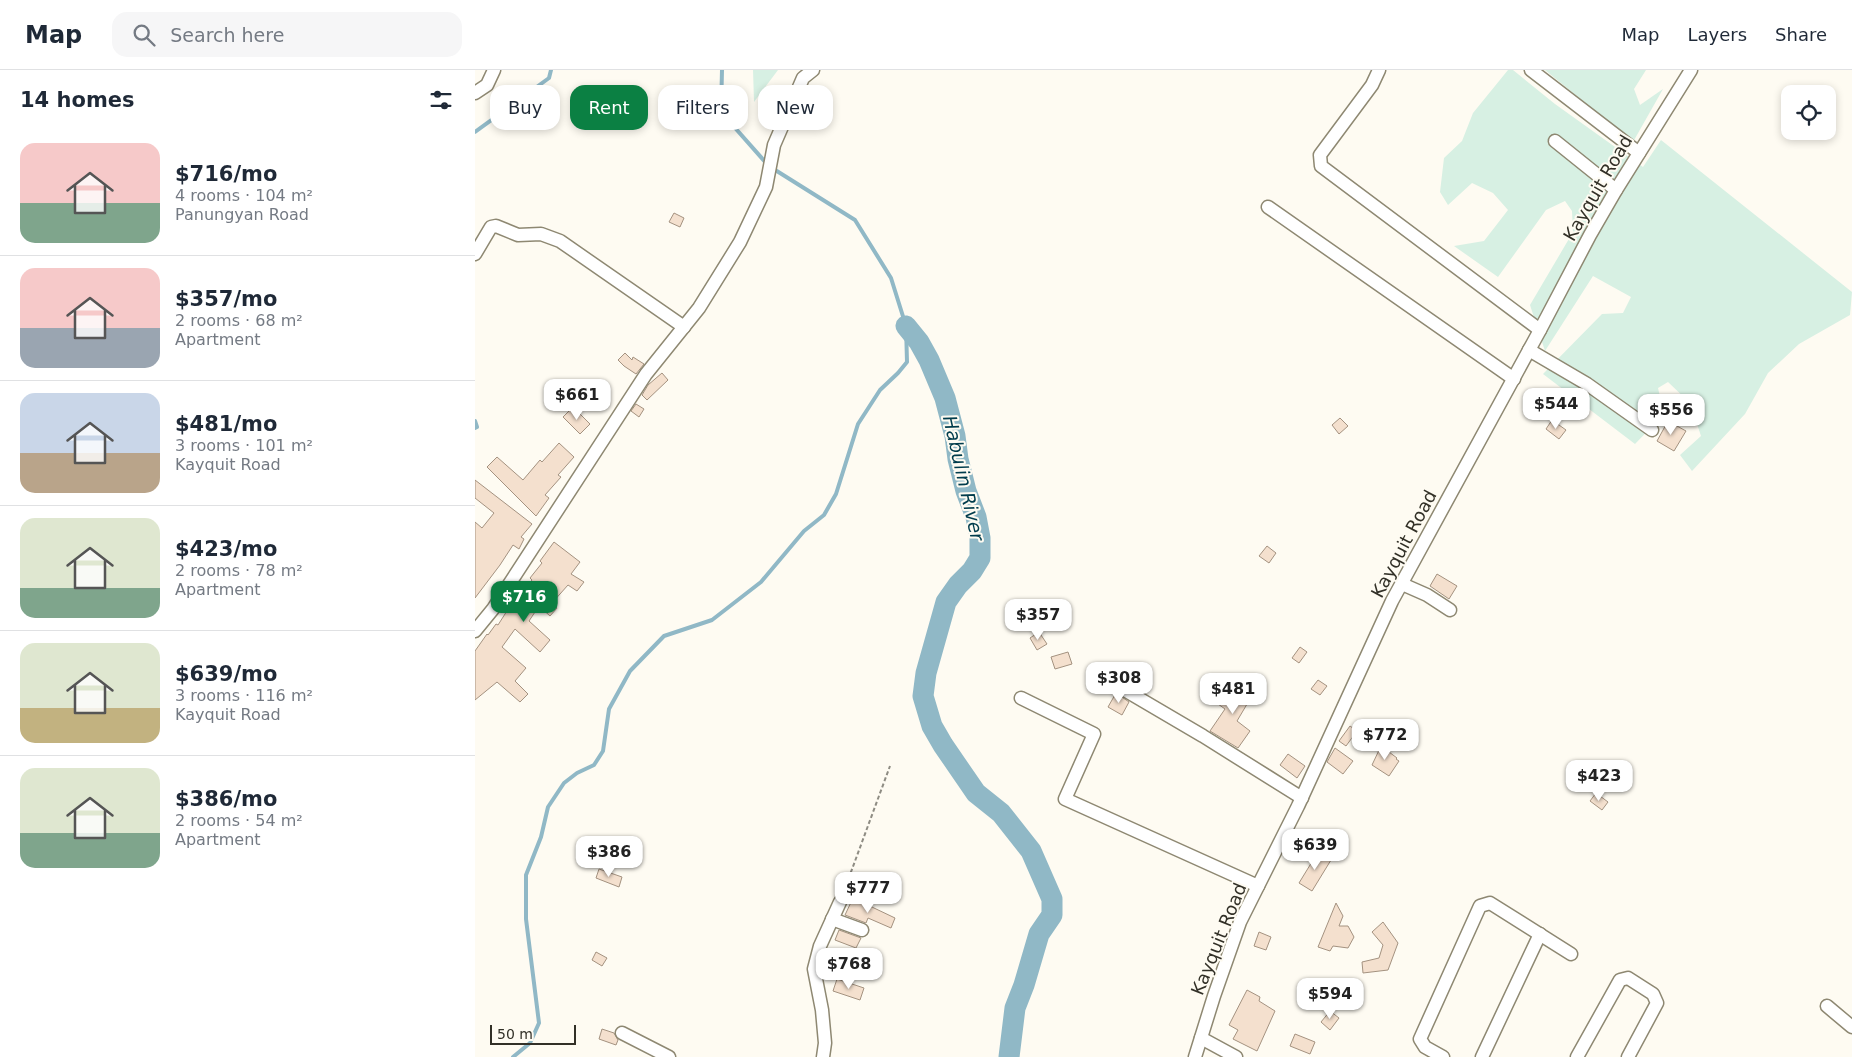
<!DOCTYPE html>
<html lang="en">
<head>
<meta charset="utf-8">
<style>
  body { margin:0; font-family:"DejaVu Sans",sans-serif; background:#f6f6f7; color:#1f2937; height:100vh; display:flex; flex-direction:column; font-size:19px; white-space:nowrap }
  * { box-sizing:border-box; margin:0 }
  p { font-size:16px; color:#747a83 }
  .icon { flex:none; width:28px; height:28px; fill:none; stroke:currentColor; stroke-width:2; stroke-linecap:round; stroke-linejoin:round }
  .map { position:relative; flex:1; overflow:hidden }
  .side { display:flex; flex-direction:column; background:#fff; width:475px }
  .side>* { flex:none }
  .guide { position:absolute; left:15px; top:15px; width:475px; height:45px; display:flex; gap:10px }
  .controls { position:absolute; left:1306px; top:15px; display:grid; gap:10px }
  .controls a { display:grid; place-items:center; width:55px; height:55px; border-radius:10px; background:#fff; box-shadow:0 2px 8px #0003; font-size:25px }
  .scale { position:absolute; left:15px; bottom:12px; width:86px; box-sizing:border-box; padding-left:5px; border:2px solid #323027; border-top:0; font-size:14px; line-height:18px; white-space:nowrap; color:#323027; -webkit-text-stroke:4px #fefbf2; paint-order:stroke }
  .price { position:absolute; translate:-50% -42px; padding:0 11px; border-radius:10px; background:#fff; color:#222; font-size:16px; line-height:32px; filter:drop-shadow(0 1px 2px #0008) }
  .price::after { content:''; position:absolute; left:50%; top:30px; width:15px; height:11px; margin-left:-8px; background:inherit; clip-path:polygon(0 0,100% 0,50% 100%) }
  .price.on { background:#0b8043; color:#fff }
  ul { padding:0; list-style:none }
  li { display:flex; align-items:center; gap:15px; height:125px; padding:0 20px }
  li+li { border-top:1px solid #e0e1e3 }
  li span { display:grid; place-items:center; flex:none; width:140px; height:100px; border-radius:15px; color:#555 }
  li>.icon { margin-inline-start:auto }
  span .icon { width:60px; height:60px; fill:#fffc; stroke-width:1 }
  li b { font-size:21px }
  h2 { display:flex; justify-content:space-between; align-items:center; height:60px; padding:0 20px; font-size:21px }
  .chip { padding:0 18px; border-radius:15px; background:#fff; box-shadow:0 2px 8px #0003; font-size:18px; line-height:45px }
  .chip.on { background:#0b8043; color:#fff }
  header { display:flex; align-items:center; gap:30px; box-sizing:border-box; height:70px; padding:0 25px; background:#fff; border-bottom:1px solid #e0e1e3 }
  header strong { font-size:24px }
  nav { display:flex; gap:28px; margin-inline-start:auto; font-size:18px }
  .search { width:350px; height:45px; background:#f6f6f7; display:flex; align-items:center; gap:12px; box-sizing:border-box; padding:0 18px; border-radius:15px; color:#747a83; font-size:19px }
  main { display:flex; flex:1; min-height:0 }
  .map>svg:first-child { display:block }
  .green { fill:#d7f0e3 }
  .lines { fill:none; stroke-linecap:round; stroke-linejoin:round }
  .stream { stroke:#90b8c6; stroke-width:4 }
  .river { stroke:#90b8c6; stroke-width:21 }
  .building { fill:#f4e0ce; stroke:#a49280 }
  .minor-casing { stroke:#8e8872; stroke-width:15 }
  .path { stroke:#8e8c83; stroke-width:2; stroke-dasharray:4 2.5; stroke-linecap:butt }
  .minor { stroke:#fff; stroke-width:12 }
  .labels { text-anchor:middle; stroke-width:4; stroke-linejoin:round; paint-order:stroke }
  .street-label { font-size:18px; fill:#323027; stroke:#fefbf2 }
  .water-label { font-size:19px; font-style:italic; fill:#003c4c; stroke:#fefbf2 }
</style>
</head>
<body>
<header>
<strong>Map</strong>
<div class="search"><svg class="icon" aria-label="search" viewBox="0 0 24 24"><circle cx="10" cy="10" r="6"/><path d="M15 15l6 6"/></svg>Search here</div>
<nav><a>Map</a><a>Layers</a><a>Share</a></nav>
</header>
<main>
<section class="side">
<h2>14 homes<svg class="icon" aria-label="filters" viewBox="0 0 24 24"><path d="M4 7h16M4 17h16"/><circle cx="9" cy="7" r="2"/><circle cx="15" cy="17" r="2"/></svg></h2>
<ul>
<li><span style="background:linear-gradient(#f6c9c9 60%,#7fa58c 0)"><svg class="icon" aria-label="home" viewBox="0 0 24 24"><path d="M3 11l9-7 9 7M6 9v11h12V9"/></svg></span><div><b>$716/mo</b><p>4 rooms · 104 m²</p><p>Panungyan Road</p></div></li>
<li><span style="background:linear-gradient(#f6c9c9 60%,#9aa5b1 0)"><svg class="icon" aria-label="home" viewBox="0 0 24 24"><path d="M3 11l9-7 9 7M6 9v11h12V9"/></svg></span><div><b>$357/mo</b><p>2 rooms · 68 m²</p><p>Apartment</p></div></li>
<li><span style="background:linear-gradient(#c9d6e8 60%,#b9a48a 0)"><svg class="icon" aria-label="home" viewBox="0 0 24 24"><path d="M3 11l9-7 9 7M6 9v11h12V9"/></svg></span><div><b>$481/mo</b><p>3 rooms · 101 m²</p><p>Kayquit Road</p></div></li>
<li><span style="background:linear-gradient(#dfe7d0 70%,#7fa58c 0)"><svg class="icon" aria-label="home" viewBox="0 0 24 24"><path d="M3 11l9-7 9 7M6 9v11h12V9"/></svg></span><div><b>$423/mo</b><p>2 rooms · 78 m²</p><p>Apartment</p></div></li>
<li><span style="background:linear-gradient(#dfe7d0 65%,#c2b280 0)"><svg class="icon" aria-label="home" viewBox="0 0 24 24"><path d="M3 11l9-7 9 7M6 9v11h12V9"/></svg></span><div><b>$639/mo</b><p>3 rooms · 116 m²</p><p>Kayquit Road</p></div></li>
<li><span style="background:linear-gradient(#dfe7d0 65%,#7fa58c 0)"><svg class="icon" aria-label="home" viewBox="0 0 24 24"><path d="M3 11l9-7 9 7M6 9v11h12V9"/></svg></span><div><b>$386/mo</b><p>2 rooms · 54 m²</p><p>Apartment</p></div></li>
</ul>
</section>
<div class="map">
<svg width="1377" height="987" viewBox="0 0 1377 987">
  <rect width="100%" height="100%" fill="#fefbf2"/>
  <g class="green">
    <path d="M278 0H303L279 32Z"/>
    <path d="M1033 0H1038L1080 34 1168 97 1186 70 1377 222 1375 245 1324 274 1293 303 1270 344 1217 401 1205 385 1226 366 1215 333 1193 312 1183 318 1189 344 1160 374 1068 304 1127 244 1148 243 1156 227 1118 206 1070 281 1055 235 1098 162 1097 141 1090 131 1071 140 1023 207 979 176 1009 171 1033 140 1018 123 997 113 973 135 965 122 969 88 987 71 998 43Z"/>
    <path d="M1070 0H1171L1159 19 1165 35 1188 19 1158 72Z"/>
  </g>
  <g class="lines">
    <g class="stream">
      <path d="M247 0 246 42 292 94"/>
      <path d="M0 62 74 8 76 0"/>
      <path d="M0 351 2 357 0 358"/>
      <path d="M38 987 55 973 64 953 51 849V805L66 767 73 737 89 713 102 703 119 695 128 681 134 639 155 601 189 566 237 550 286 512 329 461 349 445 361 424 383 354 405 320 423 303 432 292 431 256 416 208 380 150 297 98"/>
    </g>
    <path class="river" d="M431 256 444 272 454 290 470 328 480 366 483 389 491 421 501 447 505 468V488L497 501 483 515 471 532 451 603 448 626 457 656 468 675 501 723 526 743 556 781 577 829V845L564 864 549 915 540 938 534 987"/>
  </g>
  <g class="building">
    <path d="M199 143 209 148 205 157 194 152Z"/>
    <path d="M150 283 157 290 158 287 169 294 161 304 149 296 143 290Z"/>
    <path d="M187 303 193 310 172 330 167 325 173 315Z"/>
    <path d="M161 334 169 339 164 347 156 341Z"/>
    <path d="M98 337 115 354 105 364 88 347Z"/>
    <path d="M865 348 873 356 864 364 857 355Z"/>
    <path d="M1077 350 1091 360 1084 369 1071 359Z"/>
    <path d="M1193 351 1211 361 1199 381 1182 371Z"/>
    <path d="M84 373 99 387 83 405 86 407 70 425 74 428 61 446 12 397 22 387 48 410 65 390 67 392Z"/>
    <path d="M0 410 57 454 46 467 49 469 44 479 38 475 25 495 0 528V452L7 458 19 443 0 428Z"/>
    <path d="M79 472 105 492 96 504 109 512 102 521 93 515 77 533 82 538 75 546 64 536 54 551 75 570 65 582 40 559 27 577 51 598 40 611 53 624 45 632 22 612 0 630V581L12 564 13 565 21 554 23 555 44 522 46 523 57 510 55 508 67 493 65 491Z"/>
    <path d="M792 476 801 483 794 493 784 486Z"/>
    <path d="M962 504 982 516 974 529 955 516Z"/>
    <path d="M564 562 572 574 562 580 555 568Z"/>
    <path d="M825 577 832 582 824 593 817 588Z"/>
    <path d="M593 582 597 594 580 599 576 587Z"/>
    <path d="M843 610 852 616 845 625 836 619Z"/>
    <path d="M757 611 778 624 762 651 775 661 763 678 735 661 750 639 743 634Z"/>
    <path d="M641 623 654 632 647 645 633 637Z"/>
    <path d="M875 656 882 661 871 676 864 671Z"/>
    <path d="M906 676 922 688 921 689 924 691 914 706 897 695Z"/>
    <path d="M860 678 878 691 868 704 852 692Z"/>
    <path d="M813 684 830 696 822 708 805 695Z"/>
    <path d="M1121 723 1133 732 1127 740 1115 731Z"/>
    <path d="M843 782 856 790 837 821 824 813Z"/>
    <path d="M124 799 147 807 144 817 121 808Z"/>
    <path d="M378 828 420 848 416 858 393 848 391 853 370 845Z"/>
    <path d="M861 833 868 846 864 856H873L879 867 873 878 858 876 855 881 843 877Z"/>
    <path d="M908 852 923 873 913 900 888 903 887 892 904 888 908 875 897 862Z"/>
    <path d="M364 860 386 868 381 878 360 870Z"/>
    <path d="M784 862 796 867 791 880 779 876Z"/>
    <path d="M121 882 132 888 127 896 117 890Z"/>
    <path d="M362 909 389 918 385 930 358 921Z"/>
    <path d="M772 920 785 927 784 931 800 941 782 981 758 969 763 960 754 955Z"/>
    <path d="M855 941 864 948 855 960 846 952Z"/>
    <path d="M127 959 139 963 143 970 141 975 124 969Z"/>
    <path d="M820 964 840 972 835 984 815 976Z"/>
  </g>
  <g class="lines">
    <defs>
      <g id="minor">
        <path d="M904 0 897 15 845 85 846 96 1065 260"/>
        <path d="M1056 0 1164 83"/>
        <path d="M0 23 12 15 19 0"/>
        <path d="M1080 71 1141 120"/>
        <path d="M793 137 1039 309"/>
        <path d="M0 184 16 157 21 156 43 165 66 164 85 171 209 257"/>
        <path d="M1054 280 1112 314 1177 360"/>
        <path d="M927 514 952 525 975 540"/>
        <path d="M0 561 18 539 171 304 224 238 265 172 291 117 299 75 328 8 338 0"/>
        <path d="M636 604 648 619 728 666 827 728"/>
        <path d="M546 628 619 664 590 729 783 816"/>
        <path d="M357 849 387 860"/>
        <path d="M1352 936 1377 957"/>
        <path d="M147 963 194 987"/>
        <path d="M726 968 761 987"/>
        <path d="M348 987 350 973 347 940 339 899 345 876 365 832"/>
        <path d="M720 987 739 926 765 852 823 736 917 531 1065 260 1115 165 1141 120 1216 0"/>
        <path d="M968 987 950 977 945 969 1005 836 1015 833 1096 884"/>
        <path d="M1007 987 1065 864"/>
        <path d="M1102 987 1145 910 1153 908 1178 924 1182 933 1153 987"/>
      </g>
    </defs>
    <use href="#minor" class="minor-casing"/>
    <path class="path" d="M369 821 415 696"/>
    <use href="#minor" class="minor"/>
  </g>
  <g class="labels">
    <g class="street-label">
      <text transform="translate(1123 118) rotate(-60)" y="6">Kayquit Road</text>
      <text transform="translate(929 474) rotate(-62)" y="6">Kayquit Road</text>
      <text transform="translate(744 869) rotate(-68)" y="6">Kayquit Road</text>
    </g>
    <g class="water-label">
      <text transform="translate(489 408) rotate(77)" y="7">Habulin River</text>
    </g>
  </g>
</svg>
<div class="controls">
<a><svg class="icon" aria-label="locate" viewBox="0 0 24 24"><circle cx="12" cy="12" r="6"/><path d="M12 2v4M12 18v4M2 12h4M18 12h4"/></svg></a>
</div>
<div class="scale">50 m</div>
<b class="price" style="left:102px;top:351px">$661</b>
<b class="price" style="left:1081px;top:360px">$544</b>
<b class="price" style="left:1196px;top:366px">$556</b>
<b class="price on" style="left:49px;top:553px">$716</b>
<b class="price" style="left:563px;top:571px">$357</b>
<b class="price" style="left:644px;top:634px">$308</b>
<b class="price" style="left:758px;top:645px">$481</b>
<b class="price" style="left:910px;top:691px">$772</b>
<b class="price" style="left:1124px;top:732px">$423</b>
<b class="price" style="left:840px;top:801px">$639</b>
<b class="price" style="left:134px;top:808px">$386</b>
<b class="price" style="left:393px;top:844px">$777</b>
<b class="price" style="left:374px;top:920px">$768</b>
<b class="price" style="left:855px;top:950px">$594</b>
<div class="guide">
<a class="chip">Buy</a>
<a class="chip on">Rent</a>
<a class="chip">Filters</a>
<a class="chip">New</a>
</div>
</div>
</main>
</body>
</html>
